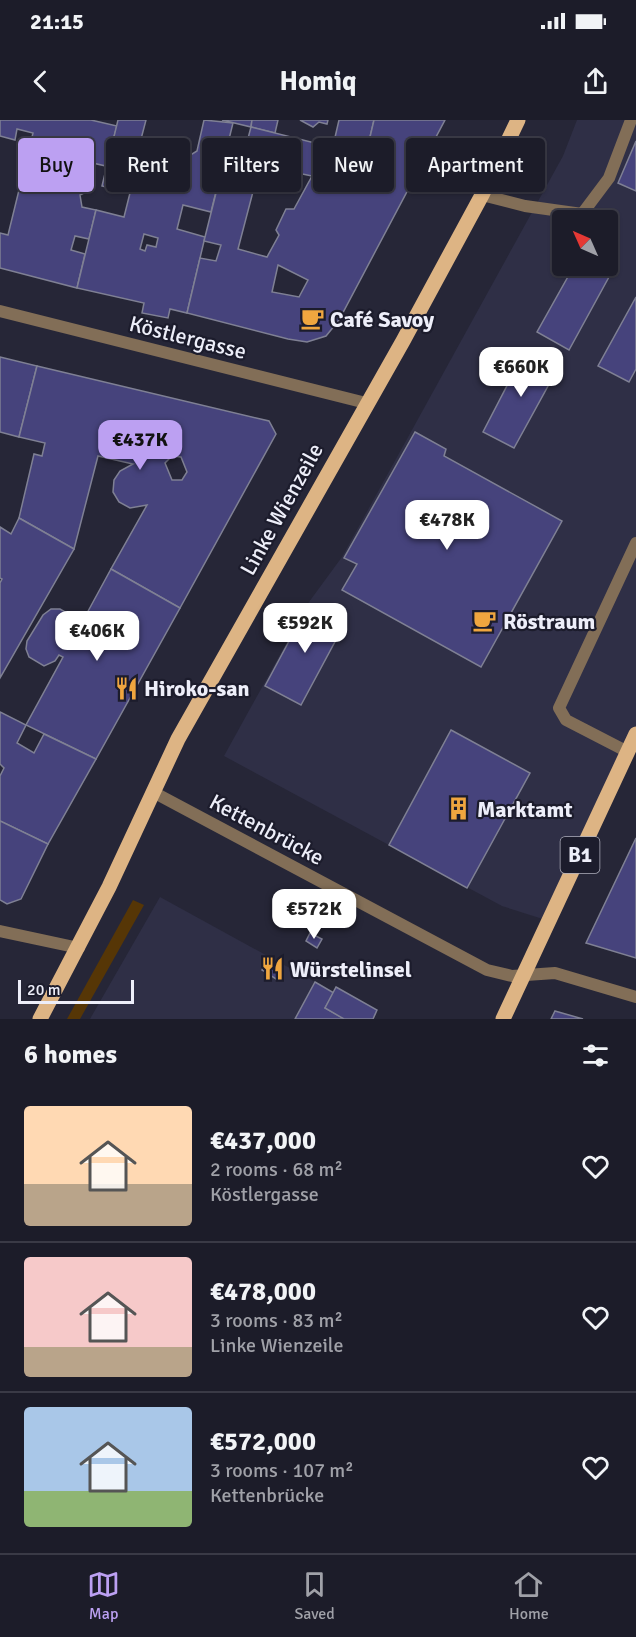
<!DOCTYPE html>
<html lang="en">
<head>
<meta charset="utf-8">
<style>
  body { margin:0; font-family:Signika,sans-serif; background:#252531; color:#f1f3f6; height:100vh; display:flex; flex-direction:column; font-size:22px; white-space:nowrap }
  * { box-sizing:border-box; margin:0 }
  p { font-size:20px; color:#a0a1a8 }
  .icon { flex:none; width:33px; height:33px; fill:none; stroke:currentColor; stroke-width:2; stroke-linecap:round; stroke-linejoin:round }
  .map { position:relative; height:899px; overflow:hidden }
  .drawer { display:flex; flex-direction:column; background:#1c1c29; flex:1 }
  .drawer>* { flex:none }
  .hud { position:absolute; left:18px; top:18px; width:600px; height:54px; display:flex; gap:12px }
  .needle { width:39px; rotate:315deg }
  .fabs { position:absolute; left:552px; top:90px; display:grid; gap:12px }
  .fabs a { display:grid; place-items:center; width:66px; height:66px; border-radius:6px; background:#1c1c29; box-shadow:0 2px 4px #0004,0 0 0 2px #3a3a46; font-size:30px }
  .scale { position:absolute; left:18px; bottom:15px; width:116px; box-sizing:border-box; padding-left:6px; border:3px solid #edeef9; border-top:0; font-size:16px; line-height:21px; white-space:nowrap; color:#edeef9; -webkit-text-stroke:4px #1c1c2c; paint-order:stroke }
  .price { position:absolute; translate:-50% -51px; padding:0 14px; border-radius:12px; background:#fff; color:#222; font-size:20px; line-height:39px; filter:drop-shadow(0 2px 3px #0008) }
  .price::after { content:''; position:absolute; left:50%; top:36px; width:18px; height:14px; margin-left:-9px; background:inherit; clip-path:polygon(0 0,100% 0,50% 100%) }
  .price.selected { background:#bca0f2; color:#111 }
  ul { padding:0; list-style:none }
  li { display:flex; align-items:center; gap:18px; height:150px; padding:0 24px }
  li+li { border-top:2px solid #3a3a46 }
  li span { display:grid; place-items:center; flex:none; width:168px; height:120px; border-radius:6px; color:#555 }
  li>.icon { margin-inline-start:auto }
  span .icon { width:72px; height:72px; fill:#fffc; stroke-width:1 }
  li b { font-size:26px }
  h2 { display:flex; justify-content:space-between; align-items:center; height:72px; padding:0 24px; font-size:26px }
  .pill { padding:0 21px; border-radius:6px; background:#1c1c29; box-shadow:0 2px 4px #0004,0 0 0 2px #3a3a46; font-size:21px; line-height:54px }
  .pill.selected { background:#bca0f2; color:#111 }
  .status { display:flex; justify-content:space-between; align-items:center; height:42px; padding:0 30px; background:#1c1c29; direction:ltr }
  .status svg { height:16px; fill:currentColor }
  header { display:flex; justify-content:space-between; align-items:center; height:78px; padding:0 24px; background:#1c1c29; font-size:27px; font-weight:800 }
  .tab-bar { display:flex; justify-content:space-around; align-items:center; height:84px; border-top:2px solid #3a3a46; background:#1c1c29; font-size:16px; color:#a0a1a8 }
  .tab-bar a { display:grid; justify-items:center; gap:3px }
  .tab-bar .selected { color:#bca0f2 }
  .map>svg:first-child { display:block }
  .built { fill:#2f2f46; fill-rule:evenodd }
  .green { fill:#563606 }
  .building { fill:#46437c; stroke:#7f8094; stroke-width:1.5; fill-rule:evenodd }
  .lines { fill:none; stroke-linecap:round; stroke-linejoin:round }
  .lane { stroke:#826e57; stroke-width:12 }
  .street { stroke:#826e57; stroke-width:12 }
  .primary { stroke:#ddb484; stroke-width:15 }
  .labels { text-anchor:middle; stroke-width:4.5; stroke-linejoin:round; paint-order:stroke }
  .shield { fill:#1c1c2c; stroke:#aeafbc; stroke-width:1.5 }
  .shield-label { font-size:21px; font-weight:bold; fill:#edeef9 }
  .poi-label { font-size:22px; font-weight:bold; fill:#edeef9; stroke:#1c1c2c; text-anchor:start }
  .street-label { font-size:22px; fill:#edeef9; stroke:#1c1c2c }
</style>
</head>
<body>
<div class="status"><b>21:15</b><svg viewBox="0 0 49 12"><path d="M0 12V9h3v3zM5 12V6h3v6zM10 12V3h3v9zM15 12V0h3v12zM26 1h20v11H26zM47 4h2v5h-2z"/></svg></div>
<header><svg class="icon" aria-label="back" viewBox="0 0 24 24"><path d="M15 5l-7 7 7 7"/></svg>Homiq<svg class="icon" aria-label="share" viewBox="0 0 24 24"><path d="M12 15V3M7 8l5-5 5 5M5 13v7h14v-7"/></svg></header>
<div class="map">
<svg width="636" height="899" viewBox="0 0 636 899">
  <rect width="100%" height="100%" fill="#262637"/>
  <g class="built">
    <path d="M577 0H636V607L549 801 502 786 224 636 309 482 342 437 563 36ZM562 100H608V146H562Z"/>
    <path d="M160 777 315 862 295 899H90Z"/>
  </g>
  <path class="green" d="M133 780 144 785 80 899H67Z"/>
  <g class="building">
    <path d="M0 0H91L117 6 106 46 88 42 94 50 90 70 80 75 82 87 96 90 89 119 75 116 71 130 85 134 77 168 0 148V113L8 115 33 13 17 9 15 20 0 16Z"/>
    <path d="M118 0H146L141 19 149 27 189 36 197 31 204 0 233 3 211 92 183 85 177 109 205 117 187 193 170 189 168 198 142 193 144 183 77 168 96 90 124 97 130 73 102 66ZM144 114 158 118 156 127 147 125 145 131 140 129Z"/>
    <path d="M222 0H252L251 7Z"/>
    <path d="M252 0H278L275 13 251 7Z"/>
    <path d="M300 0H328L327 4 319 2 313 7Z"/>
    <path d="M339 0H374L366 34 333 26Z"/>
    <path d="M374 0H445L339 200 326 216 307 222 288 219 187 193 200 138 216 141 221 125 204 121 229 21 246 26 251 7 319 24 315 41 329 50 342 28 366 34ZM260 45 312 56 294 89H286L276 110 279 115 267 137 238 129ZM278 145 308 160 299 177 272 172Z"/>
    <path d="M636 21V71L618 63Z"/>
    <path d="M608 141 615 146 569 230 537 212 574 146H608Z"/>
    <path d="M636 177V249L629 262 598 246Z"/>
    <path d="M526 229 559 246 514 328 483 312Z"/>
    <path d="M0 237 37 246 19 317 0 312Z"/>
    <path d="M37 246 269 301 276 314 180 488 111 449 147 385 130 388 119 382 113 372 114 360 120 351 133 344 98 336 74 429 19 398 34 334 42 336 45 323 19 317ZM172 336 181 337 187 352 182 360H172L165 343Z"/>
    <path d="M415 312 446 329 444 336 562 401 481 547 342 470 357 444 344 438Z"/>
    <path d="M19 398 74 429 0 558V463L2 459 0 458V407L11 414Z"/>
    <path d="M111 449 180 488 96 639 26 605 63 537 59 535 55 541 44 546 29 537 26 529 27 521 43 495 51 489H60L72 496 74 508 70 514 74 517Z"/>
    <path d="M309 484 345 503 301 585 265 566Z"/>
    <path d="M0 592 26 605 17 623 34 633 44 614 96 639 48 724 0 701V656L4 648 0 644Z"/>
    <path d="M451 610 530 653 467 768 389 725Z"/>
    <path d="M0 701 48 724 21 779 7 784 0 780Z"/>
    <path d="M636 718V838L586 823Z"/>
    <path d="M310 813 322 819 317 828 306 821Z"/>
    <path d="M267 841 282 849 276 859 262 850Z"/>
    <path d="M315 862 334 873 325 888 345 899H295Z"/>
    <path d="M336 867 377 890 373 899H344L325 888Z"/>
    <path d="M555 891 583 899H551Z"/>
  </g>
  <g class="lines">
    <g class="lane">
      <path d="M482 75 525 86 582 94 609 58 631 0"/>
      <path d="M628 632 566 600 559 588 636 423"/>
    </g>
    <g class="street">
      <path d="M0 191 366 283"/>
      <path d="M153 672 487 850 512 856 555 853 636 877"/>
      <path d="M0 811 79 828"/>
    </g>
    <g class="primary">
      <path d="M40 899 109 767 178 619 403 221 482 75 518 0"/>
      <path d="M503 899 636 614"/>
    </g>
  </g>
  <defs>
    <symbol id="cafe-bare" viewBox="-9 -9 18 18"><path d="M-5.5-4.5H6V0H3Q3 3.5 0 3.5H-2.5Q-5.5 3.5-5.5 0ZM3-3.2v2h1.7v-2ZM-6 4.5H4V6H-6Z" fill="#f0a63f" stroke="#1c1c2c" stroke-width="2.5" paint-order="stroke"/></symbol>
    <symbol id="restaurant-bare" viewBox="-9 -9 18 18"><path d="M-5-6h1v4h1v-4h1v4h1v-4h1v5L-1.5 .5V6h-2V.5L-5-1ZM5-6V6H3V1.5H1.5Q1.5-4 5-6Z" fill="#f0a63f" stroke="#1c1c2c" stroke-width="2.5" paint-order="stroke"/></symbol>
    <symbol id="building-bare" viewBox="-9 -9 18 18"><path d="M-4-6H4V6H1V3H-1V6H-4ZM-2.5-4.3h1.7v1.8h-1.7ZM.8-4.3h1.7v1.8H.8ZM-2.5-1h1.7V.8h-1.7ZM.8-1h1.7V.8H.8Z" fill="#f0a63f" stroke="#1c1c2c" stroke-width="2.5" paint-order="stroke"/></symbol>
  </defs>
  <g fill-rule="evenodd">
    <use href="#cafe-bare" x="296" y="182" width="33" height="33"/>
    <use href="#cafe-bare" x="468" y="484" width="33" height="33"/>
    <use href="#restaurant-bare" x="110" y="552" width="33" height="33"/>
    <use href="#building-bare" x="442" y="672" width="33" height="33"/>
    <use href="#restaurant-bare" x="256" y="832" width="33" height="33"/>
  </g>
  <g class="labels">
    <rect class="shield" x="560.5" y="717" width="39" height="36" rx="4.5"/>
    <g class="shield-label">
      <text x="580" y="742">B1</text>
    </g>
    <g class="poi-label">
      <text x="330" y="207">Café Savoy</text>
      <text x="503" y="509">Röstraum</text>
      <text x="144" y="576">Hiroko-san</text>
      <text x="477" y="697">Marktamt</text>
      <text x="290" y="857">Würstelinsel</text>
    </g>
    <g class="street-label">
      <text transform="translate(188 217) rotate(14)" y="8">Köstlergasse</text>
      <text transform="translate(281 389) rotate(-61)" y="8">Linke Wienzeile</text>
      <text transform="translate(267 709) rotate(28)" y="8">Kettenbrücke</text>
    </g>
  </g>
</svg>
<div class="fabs">
<a><svg class="needle" viewBox="-14 -14 28 28"><path d="M0-13l5 13h-10z" fill="#e53935"/><path d="M0 13l5-13h-10z" fill="#a0a1a8"/></svg></a>
</div>
<div class="scale">20 m</div>
<b class="price" style="left:521px;top:278px">€660K</b>
<b class="price selected" style="left:140px;top:351px">€437K</b>
<b class="price" style="left:447px;top:431px">€478K</b>
<b class="price" style="left:305px;top:534px">€592K</b>
<b class="price" style="left:97px;top:542px">€406K</b>
<b class="price" style="left:314px;top:820px">€572K</b>
<div class="hud">
<a class="pill selected">Buy</a>
<a class="pill">Rent</a>
<a class="pill">Filters</a>
<a class="pill">New</a>
<a class="pill">Apartment</a>
</div>
</div>
<section class="drawer">
<h2>6 homes<svg class="icon" aria-label="filters" viewBox="0 0 24 24"><path d="M4 7h16M4 17h16"/><circle cx="9" cy="7" r="2"/><circle cx="15" cy="17" r="2"/></svg></h2>
<ul>
<li><span style="background:linear-gradient(#ffd9b3 65%,#b9a48a 0)"><svg class="icon" aria-label="home" viewBox="0 0 24 24"><path d="M3 11l9-7 9 7M6 9v11h12V9"/></svg></span><div><b>€437,000</b><p>2 rooms · 68 m²</p><p>Köstlergasse</p></div><svg class="icon" aria-label="heart" viewBox="0 0 24 24"><path d="M12 20l-8-8c-3-5 5-10 8-4 3-6 11-1 8 4z"/></svg></li>
<li><span style="background:linear-gradient(#f6c9c9 75%,#b9a48a 0)"><svg class="icon" aria-label="home" viewBox="0 0 24 24"><path d="M3 11l9-7 9 7M6 9v11h12V9"/></svg></span><div><b>€478,000</b><p>3 rooms · 83 m²</p><p>Linke Wienzeile</p></div><svg class="icon" aria-label="heart" viewBox="0 0 24 24"><path d="M12 20l-8-8c-3-5 5-10 8-4 3-6 11-1 8 4z"/></svg></li>
<li><span style="background:linear-gradient(#a9c7e8 70%,#8fb573 0)"><svg class="icon" aria-label="home" viewBox="0 0 24 24"><path d="M3 11l9-7 9 7M6 9v11h12V9"/></svg></span><div><b>€572,000</b><p>3 rooms · 107 m²</p><p>Kettenbrücke</p></div><svg class="icon" aria-label="heart" viewBox="0 0 24 24"><path d="M12 20l-8-8c-3-5 5-10 8-4 3-6 11-1 8 4z"/></svg></li>
</ul>
</section>
<nav class="tab-bar">
<a class="selected"><svg class="icon" aria-label="map" viewBox="0 0 24 24"><path d="M3 6l6-2 6 2 6-2v14l-6 2-6-2-6 2zM9 4v14M15 6v14"/></svg>Map</a>
<a><svg class="icon" aria-label="saved" viewBox="0 0 24 24"><path d="M7 4h10v16l-5-4-5 4z"/></svg>Saved</a>
<a><svg class="icon" aria-label="home" viewBox="0 0 24 24"><path d="M3 11l9-7 9 7M6 9v11h12V9"/></svg>Home</a>
</nav>
</body>
</html>
